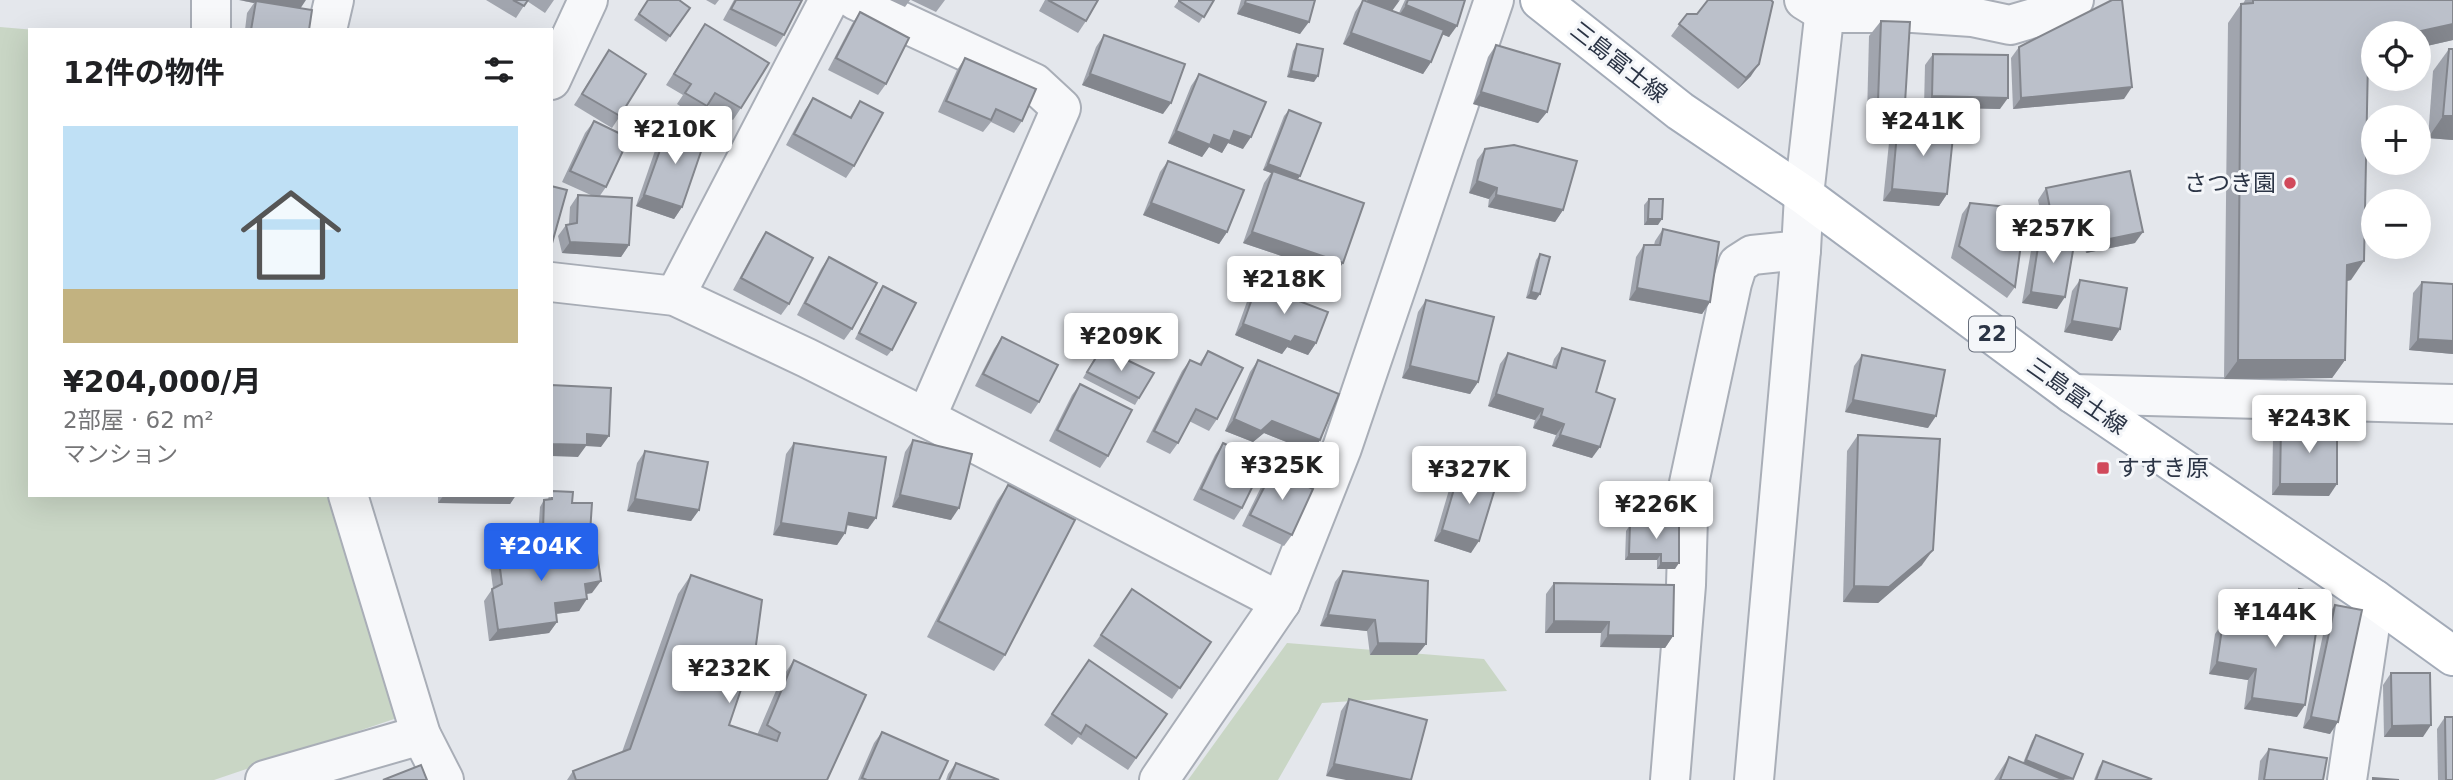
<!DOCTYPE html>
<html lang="ja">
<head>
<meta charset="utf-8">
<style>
  body { margin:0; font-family:"DejaVu Sans","Noto Sans JP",sans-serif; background:#f6f6f6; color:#202124; height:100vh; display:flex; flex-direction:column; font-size:26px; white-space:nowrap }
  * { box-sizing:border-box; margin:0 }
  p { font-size:23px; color:#757577 }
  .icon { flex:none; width:38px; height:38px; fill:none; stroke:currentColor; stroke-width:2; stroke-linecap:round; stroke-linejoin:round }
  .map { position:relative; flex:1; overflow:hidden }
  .sheet { position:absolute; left:28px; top:28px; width:525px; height:469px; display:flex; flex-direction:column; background:#fff; border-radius:0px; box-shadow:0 7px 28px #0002 }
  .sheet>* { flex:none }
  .buttons { position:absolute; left:2361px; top:21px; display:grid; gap:14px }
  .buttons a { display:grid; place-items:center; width:70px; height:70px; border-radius:50%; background:#fff; box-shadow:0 7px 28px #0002; font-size:35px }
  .price { position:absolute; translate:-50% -60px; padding:0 16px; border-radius:7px; background:#fff; color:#222; font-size:23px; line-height:46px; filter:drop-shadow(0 2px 4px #0008) }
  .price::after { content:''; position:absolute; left:50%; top:42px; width:21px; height:16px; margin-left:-10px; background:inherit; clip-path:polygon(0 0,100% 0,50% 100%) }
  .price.current { background:#2563eb; color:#fff }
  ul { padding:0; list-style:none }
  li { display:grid; align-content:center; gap:14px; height:371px; padding:0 35px }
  li span { display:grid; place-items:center; height:217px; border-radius:0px; color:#555 }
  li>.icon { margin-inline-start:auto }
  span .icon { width:126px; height:126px; fill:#fffc; stroke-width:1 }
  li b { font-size:30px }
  h2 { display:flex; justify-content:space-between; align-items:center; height:84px; padding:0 35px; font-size:30px }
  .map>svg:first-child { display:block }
  .green { fill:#c9d6c5 }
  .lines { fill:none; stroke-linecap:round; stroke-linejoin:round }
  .minor-casing { stroke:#a9aeb7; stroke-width:42 }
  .major-casing { stroke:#a3abb8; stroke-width:42 }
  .minor { stroke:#f7f8fa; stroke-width:38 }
  .major { stroke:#fff; stroke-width:38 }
  .wall { fill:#a1a5ae }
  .shaded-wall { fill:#83868d }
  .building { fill:#bbc0ca; stroke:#83868d; stroke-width:2 }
  .poi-dot { fill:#d1495b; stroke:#f4f6f9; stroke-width:2.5 }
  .labels { text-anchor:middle; stroke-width:6; stroke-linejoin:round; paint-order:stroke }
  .shield { fill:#f4f6f9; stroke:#676e7b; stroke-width:2 }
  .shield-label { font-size:21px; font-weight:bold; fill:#2b3445 }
  .street-label { font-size:23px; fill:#2b3445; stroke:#f4f6f9 }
  .poi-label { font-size:23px; fill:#2b3445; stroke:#f4f6f9; text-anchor:end }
</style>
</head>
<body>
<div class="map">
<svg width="2453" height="780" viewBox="0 0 2453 780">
  <rect width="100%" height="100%" fill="#e4e7ec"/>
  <g class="green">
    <path d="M0 27 35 30H30V495H330L400 717 214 780H0Z"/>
    <path d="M1287 643 1484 659 1507 691 1322 703 1278 780H1188Z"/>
  </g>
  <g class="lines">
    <defs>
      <g id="minor">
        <path d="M211 0V30"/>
        <path d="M855 0 1034 83 1061 108 926 418"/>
        <path d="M1804 0 1825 13H1913L1972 17 2010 25 2037 17 2074 0"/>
        <path d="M327 30 334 0"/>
        <path d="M551 80 588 0"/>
        <path d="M551 282 675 296 807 358 926 418 1281 602"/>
        <path d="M675 296 829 0"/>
        <path d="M2073 394 2453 404"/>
        <path d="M348 495 421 735 444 780"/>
        <path d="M265 780 421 735"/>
        <path d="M1159 780 1281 602 1342 448 1494 0"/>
        <path d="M1670 780 1686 585 1689 483 1732 283 1738 264 1752 255 1801 250"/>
        <path d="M1754 780 1801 250 1804 195 1826 0"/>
        <path d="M2347 780 2374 599"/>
      </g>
      <path id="major" d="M1540 0 1680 111 1804 195 2073 394 2374 599 2453 656"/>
    </defs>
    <use href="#minor" class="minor-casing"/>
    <use href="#major" class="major-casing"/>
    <use href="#minor" class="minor"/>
    <use href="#major" class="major"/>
  </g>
  <g class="wall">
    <path d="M239 0 300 8 309 30H245L247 13 254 3Z"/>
    <path d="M486 0H554L545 13 527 1 516 18Z"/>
    <path d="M648 0 690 8 666 42 634 20Z"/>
    <path d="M706 0H719L715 5Z"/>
    <path d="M734 0H802L784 35 776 47 723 20Z"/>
    <path d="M890 0H910L905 7Z"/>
    <path d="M911 0H945L936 12Z"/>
    <path d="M1045 0H1098L1086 21 1078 33 1039 11Z"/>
    <path d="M1179 0H1214L1199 23 1174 7Z"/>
    <path d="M1241 0H1315L1300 34 1237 14Z"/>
    <path d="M1363 0 1367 1V0H1400L1392 11 1399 13 1405 0H1465L1449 37 1442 34 1431 62 1423 74 1343 44 1355 12Z"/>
    <path d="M2245 0H2453V40L2418 48V33L2368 61 2351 280 2347 281 2345 360 2332 378 2224 379 2228 23 2241 4H2243Z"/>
    <path d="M860 12 886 84 878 95 828 70 852 24Z"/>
    <path d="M1687 14 1751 76 1738 89 1671 36Z"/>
    <path d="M1881 21 1905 103 1894 119 1867 117 1869 36Z"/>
    <path d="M705 24 741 108 733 120 708 105 699 118 677 104 683 95 666 85Z"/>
    <path d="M1104 35 1163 114 1082 85 1096 47Z"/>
    <path d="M1297 44 1314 82 1287 77 1293 51Z"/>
    <path d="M1496 45 1547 112 1538 123 1473 104 1488 57Z"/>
    <path d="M2019 47 2124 99 2013 109 2011 58Z"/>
    <path d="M2449 49H2453V140L2428 138 2433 71Z"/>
    <path d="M609 50 620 116 612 128 574 105Z"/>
    <path d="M1933 54 2000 109 1924 107 1925 65Z"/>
    <path d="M965 58 1022 121 1014 133 991 122 983 132 938 112 957 70Z"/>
    <path d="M1199 74 1243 149 1228 143 1222 153 1209 147 1202 157 1168 143 1191 86Z"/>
    <path d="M813 98 849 118 860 101 854 166 846 178 786 145 805 110Z"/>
    <path d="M1289 110 1300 176 1297 180 1343 263 1335 274 1243 243 1264 183 1271 173 1263 170 1284 116Z"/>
    <path d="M594 121 606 187 599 197 629 245 621 257 562 253 558 236 566 225 569 224 570 207 578 195 593 196 562 182 585 133Z"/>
    <path d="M1898 122 1947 194 1939 206 1883 201 1890 133Z"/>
    <path d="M669 125 682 207 674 219 636 206 660 136Z"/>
    <path d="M1485 149 1563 210 1555 222 1488 207 1489 199 1469 193 1477 160Z"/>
    <path d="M1168 161 1227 232 1219 244 1143 215 1160 172Z"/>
    <path d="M2046 188 2135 243 2086 253 2083 234 2064 238 2057 309 2022 303 2032 245 2040 234H2045L2038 200Z"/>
    <path d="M1649 199 1658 225H1644V205Z"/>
    <path d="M1970 203 2015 287 2007 298 1951 258 1962 214Z"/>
    <path d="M1663 229 1710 302 1702 314 1629 300 1636 257 1644 245H1654L1655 241Z"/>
    <path d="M766 232 789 304 781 315 733 290 758 244Z"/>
    <path d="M1540 254 1536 300 1526 298 1536 260Z"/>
    <path d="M829 257 852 329 844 340 797 315 821 269Z"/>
    <path d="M2080 280 2120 329 2112 341 2064 332 2072 291Z"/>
    <path d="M2422 282 2453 284V354L2409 350 2413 293Z"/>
    <path d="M1257 285 1316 343 1308 355 1287 347 1282 354 1235 335 1249 296Z"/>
    <path d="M883 286 892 350 887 356 855 339 879 292Z"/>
    <path d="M1426 300 1478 382 1470 394 1402 378 1418 312Z"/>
    <path d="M1002 337 1039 402 1031 414 975 386 994 349Z"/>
    <path d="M1562 348 1596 392 1592 458 1552 446 1556 435 1533 428 1535 420 1488 406 1500 364 1508 353 1552 366 1554 359Z"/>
    <path d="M1208 351 1217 419 1209 431 1189 421 1178 443 1170 454 1146 442 1182 371 1190 360 1199 364Z"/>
    <path d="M1097 354 1139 398 1135 405 1083 378Z"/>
    <path d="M1862 355 1928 428 1845 412 1854 366Z"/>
    <path d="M1258 360 1320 440 1312 452 1264 433 1253 442 1225 431 1250 372Z"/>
    <path d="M1080 384 1108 456 1100 468 1049 441 1072 395Z"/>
    <path d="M2281 426 2329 496 2272 495 2273 437Z"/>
    <path d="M1858 435 1922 565 1878 603 1843 602 1847 451Z"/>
    <path d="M913 440 951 520 892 507 905 452Z"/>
    <path d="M794 443 868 529 847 525 845 533 837 545 773 535 786 454Z"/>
    <path d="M1223 443 1242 508 1234 520 1193 500 1215 455Z"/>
    <path d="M645 451 699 510 691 521 627 511 637 463Z"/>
    <path d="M1273 470 1292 535 1284 546 1242 526 1264 481Z"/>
    <path d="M1459 472 1471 553 1434 541 1451 483Z"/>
    <path d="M1008 485 1005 655 994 671 927 637 997 501Z"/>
    <path d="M552 491 572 503 590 533 585 539 538 536 540 507 544 500H548L549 495H551Z"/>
    <path d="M1663 492 1673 524H1658L1659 498Z"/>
    <path d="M438 495H516L510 504 438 503Z"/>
    <path d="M1630 525H1679L1675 569H1657V560H1625L1626 531Z"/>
    <path d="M498 553 581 555 592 593 587 594 579 611 556 614 557 622 549 633 489 641 484 601 493 588 490 565Z"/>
    <path d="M1343 571 1426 644 1417 655H1370L1367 631 1320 626 1335 582Z"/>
    <path d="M691 575 729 725 757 735 781 679 794 660 827 780H567L573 771 622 752 678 594Z"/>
    <path d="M1554 583 1673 636 1665 648 1600 647 1601 633H1545L1546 594Z"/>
    <path d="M1132 589 1211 642 1172 699 1093 646Z"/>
    <path d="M2299 589 2297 717 2244 709 2248 680 2209 674 2215 634 2223 622 2237 624V621L2245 610 2288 616 2291 601Z"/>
    <path d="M2335 605 2330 734 2303 728 2327 616Z"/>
    <path d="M1089 660 1167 714 1128 770 1078 737 1072 745 1044 725Z"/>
    <path d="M2391 673 2423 737H2384L2383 685Z"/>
    <path d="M1349 699 1427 720 1326 776 1341 711Z"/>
    <path d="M2445 717 2453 780H2438L2437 729Z"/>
    <path d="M882 732 939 780H858L874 743Z"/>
    <path d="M2036 735 2083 754 2072 780H1994L2009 757 2023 763 2032 741Z"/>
    <path d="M2269 749 2323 780H2258L2260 761Z"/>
    <path d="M2103 761 2150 780H2094L2099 767Z"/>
    <path d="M956 763 999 780H946L948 774Z"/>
  </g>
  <g class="shaded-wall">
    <path d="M239 0H306L298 12 256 1 254 3Z"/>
    <path d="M1368 0H1398L1399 1 1391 12 1366 2Z"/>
    <path d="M1245 3 1309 22 1300 34 1237 14Z"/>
    <path d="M1406 5 1457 26 1449 37 1398 17Z"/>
    <path d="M2453 24V40L2418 48V33H2412Z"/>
    <path d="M1351 33 1431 62 1423 74 1343 44Z"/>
    <path d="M2373 52V58L2366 62Z"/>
    <path d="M1759 64 1751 76 1738 89 1746 78Z"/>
    <path d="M1291 71 1318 76 1314 82 1287 77Z"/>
    <path d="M1090 74 1171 103 1163 114 1082 85Z"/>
    <path d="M2132 87 2124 99 2013 109 2021 98Z"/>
    <path d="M1481 92 1547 112 1538 123 1473 104Z"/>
    <path d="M1932 96 2008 98 2000 109 1924 107Z"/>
    <path d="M1878 101 1905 103 1894 119 1867 117Z"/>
    <path d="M2443 116H2453V140L2428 138Z"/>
    <path d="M1176 131 1214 135 1234 131 1251 137 1243 149 1228 143 1222 153 1209 147 1202 157 1168 143Z"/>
    <path d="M1268 164 1300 176 1296 182 1263 170Z"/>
    <path d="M1477 181 1497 188 1489 199 1469 193Z"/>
    <path d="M1892 189 1947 194 1939 206 1883 201Z"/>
    <path d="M644 195 682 207 674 219 636 206Z"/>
    <path d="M1496 195 1563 210 1555 222 1488 207Z"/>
    <path d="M1151 203 1227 232 1219 244 1143 215Z"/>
    <path d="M1648 219H1662L1658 225H1644Z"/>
    <path d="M2091 222 2083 234 2046 241 2054 229Z"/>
    <path d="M1252 232 1343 263 1335 274 1243 243Z"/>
    <path d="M2143 232 2135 243 2086 253 2095 242Z"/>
    <path d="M570 242 629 245 621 257 562 253Z"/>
    <path d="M2364 261 2351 280 2334 284 2347 265Z"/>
    <path d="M1637 288 1710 302 1702 314 1629 300Z"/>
    <path d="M1531 292 1540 294 1536 300 1526 298Z"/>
    <path d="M2031 292 2065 297 2057 309 2022 303Z"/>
    <path d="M2072 321 2120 329 2112 341 2064 332Z"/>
    <path d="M1243 324 1291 342 1282 354 1235 335Z"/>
    <path d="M1295 336 1316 343 1308 355 1287 347Z"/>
    <path d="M2418 339 2453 341V354L2409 350Z"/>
    <path d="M2238 360H2345L2332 378 2224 379Z"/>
    <path d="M1410 366 1478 382 1470 394 1402 378Z"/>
    <path d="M1496 394 1543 409 1535 420 1488 406Z"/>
    <path d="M1853 400 1936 416 1928 428 1845 412Z"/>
    <path d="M1541 416 1564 424 1556 435 1533 428Z"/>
    <path d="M1234 419 1272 421 1320 440 1312 452 1264 433 1253 442 1225 431Z"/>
    <path d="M587 434 609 436 601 447 586 446 578 457 551 456V444Z"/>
    <path d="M1560 435 1600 447 1592 458 1552 446Z"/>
    <path d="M2280 484H2337L2329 496 2272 495Z"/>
    <path d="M444 495H516L510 504 438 503Z"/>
    <path d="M900 495 959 508 951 520 892 507Z"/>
    <path d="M635 499 699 510 691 521 627 511Z"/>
    <path d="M849 513 876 518 868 529 841 524Z"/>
    <path d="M1663 517H1678L1673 524H1658Z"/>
    <path d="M781 523 845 533 837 545 773 535Z"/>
    <path d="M543 530 590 533 585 539 538 536Z"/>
    <path d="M1442 530 1479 541 1471 553 1434 541Z"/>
    <path d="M1933 550 1922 565 1878 603 1843 602 1854 586Z"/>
    <path d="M1629 554H1661L1657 560H1625Z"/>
    <path d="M1661 563H1679L1675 569H1657Z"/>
    <path d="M601 581 592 593 577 595 585 584Z"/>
    <path d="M587 599 579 611 546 615 555 603Z"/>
    <path d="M1328 615 1375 620 1367 631 1320 626Z"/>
    <path d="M1554 621 1609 622 1601 633H1545Z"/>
    <path d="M557 622 549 633 489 641 498 630Z"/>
    <path d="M1608 635 1673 636 1665 648 1600 647Z"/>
    <path d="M1378 643 1426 644 1417 655H1370Z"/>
    <path d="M2217 662 2256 669 2248 680 2209 674Z"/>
    <path d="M2252 698 2305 705 2297 717 2244 709Z"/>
    <path d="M2311 717 2338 722 2330 734 2303 728Z"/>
    <path d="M2431 725 2423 737H2384L2392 726Z"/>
    <path d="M2026 760 2073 779 2055 780 2021 766Z"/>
    <path d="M1334 764 1409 780H1346L1326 776Z"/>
  </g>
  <g class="building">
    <path d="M513 0H528L524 6Z"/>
    <path d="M648 0H679L690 8 670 36 639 14Z"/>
    <path d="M736 0H802L784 35 731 9Z"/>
    <path d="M1048 0H1098L1086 21Z"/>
    <path d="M1179 0H1214L1204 17 1179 1Z"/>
    <path d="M1246 0H1315L1309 22 1245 3Z"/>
    <path d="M1363 0 1444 30 1431 62 1351 33Z"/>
    <path d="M1408 0H1465L1457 26 1406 5Z"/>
    <path d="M1708 0H1771L1773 2 1759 64 1746 78 1679 24 1687 14H1697Z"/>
    <path d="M2112 0H2122L2132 87 2021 98 2019 47Z"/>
    <path d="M2253 0H2453V24L2412 33H2373V52L2368 59 2364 261 2347 265 2345 360H2238L2241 4 2253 3Z"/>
    <path d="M256 1 312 10 309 30H251Z"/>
    <path d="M860 12 909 38 886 84 836 58Z"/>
    <path d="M1881 21 1910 22 1905 103 1878 101Z"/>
    <path d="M705 24 769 63 741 108 715 93 707 106 685 93 691 84 674 74Z"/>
    <path d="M1104 35 1185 64 1171 103 1090 74Z"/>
    <path d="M1297 44 1323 49 1318 76 1291 71Z"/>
    <path d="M1496 45 1560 64 1547 112 1481 92Z"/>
    <path d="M2449 49H2453V116H2443Z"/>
    <path d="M609 50 646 74 620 116 582 94Z"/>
    <path d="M1933 54 2008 55V98L1932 96Z"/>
    <path d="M965 58 1036 89 1022 121 996 109 991 120 946 101Z"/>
    <path d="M1199 74 1266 102 1251 137 1234 131 1230 141 1214 135 1210 145 1176 131Z"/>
    <path d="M813 98 851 118 860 101 883 113 854 166 794 134Z"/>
    <path d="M1289 110 1321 123 1300 176 1268 164Z"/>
    <path d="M594 121 629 138 606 187 570 171Z"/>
    <path d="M1898 122 1954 127 1947 194 1892 189Z"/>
    <path d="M669 125 706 137 682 207 644 195Z"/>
    <path d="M1514 145 1577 161 1563 210 1496 195 1497 188 1477 181 1485 149Z"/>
    <path d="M1168 161 1244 190 1227 232 1151 203Z"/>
    <path d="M1273 171 1364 203 1343 263 1252 232Z"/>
    <path d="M2130 171 2143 232 2095 242 2091 222 2054 229 2046 188Z"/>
    <path d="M551 186 567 190 551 247Z"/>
    <path d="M578 195 632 198 629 245 570 242 566 225 577 223Z"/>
    <path d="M1649 199H1663L1662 219H1648Z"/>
    <path d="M1970 203 2026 209 2015 287 1959 246Z"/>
    <path d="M1663 229 1719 242 1710 302 1637 288 1644 245H1660Z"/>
    <path d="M766 232 813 258 789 304 741 278Z"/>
    <path d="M2040 234 2075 239 2065 297 2031 292Z"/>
    <path d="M1540 254 1550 257 1540 294 1531 292Z"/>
    <path d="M829 257 877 283 852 329 805 303Z"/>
    <path d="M2080 280 2127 288 2120 329 2072 321Z"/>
    <path d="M2422 282 2453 284V341L2418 339Z"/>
    <path d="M1257 285 1328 312 1316 343 1295 336 1291 342 1243 324Z"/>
    <path d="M883 286 916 303 892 350 859 333Z"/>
    <path d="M1426 300 1494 317 1478 382 1410 366Z"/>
    <path d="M1002 337 1058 365 1039 402 983 374Z"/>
    <path d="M1102 348 1154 373 1139 398 1087 372Z"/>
    <path d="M1562 348 1605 361 1596 392 1615 399 1600 447 1560 435 1564 424 1541 416 1543 409 1496 394 1508 353 1556 368Z"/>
    <path d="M1208 351 1243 368 1217 419 1196 409 1178 443 1154 431 1190 360 1201 365Z"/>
    <path d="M1862 355 1945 370 1936 416 1853 400Z"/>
    <path d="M1258 360 1339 394 1320 440 1272 421 1261 431 1234 419Z"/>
    <path d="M1080 384 1132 410 1108 456 1057 430Z"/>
    <path d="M551 385 611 388 609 436 587 434V445L551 444Z"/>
    <path d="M2281 426H2337V484H2280Z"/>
    <path d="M1858 435 1940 439 1933 550 1889 587 1854 586Z"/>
    <path d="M913 440 972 454 959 508 900 495Z"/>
    <path d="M794 443 886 457 876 518 849 513 845 533 781 523Z"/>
    <path d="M1223 443 1264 463 1242 508 1201 489Z"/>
    <path d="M645 451 708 462 699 510 635 499Z"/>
    <path d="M1273 470 1313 489 1292 535 1250 515Z"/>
    <path d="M1459 472 1497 482 1479 541 1442 530Z"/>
    <path d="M1008 485 1075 520 1005 655 938 621Z"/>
    <path d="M552 491 573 492 572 503H592L590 533 543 530 544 500 552 499Z"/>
    <rect x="1663" y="492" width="15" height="25"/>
    <path d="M1630 525H1679V563H1661V554H1629Z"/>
    <path d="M579 542 581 555 597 553 601 581 585 584 587 599 555 603 557 622 498 630 492 589 502 584 498 553Z"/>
    <path d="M1343 571 1428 581 1426 644 1378 643 1375 620 1328 615Z"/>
    <path d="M691 575 762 600 756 645 729 725 777 741 780 733 767 725 794 660 866 695 827 780H576L573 771 630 749Z"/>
    <path d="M1554 583 1674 585 1673 636 1608 635 1609 622 1554 621Z"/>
    <path d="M1132 589 1211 642 1180 688 1101 635Z"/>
    <path d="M2299 589 2322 593 2305 705 2252 698 2256 669 2217 662 2223 622 2243 625 2245 610 2294 617Z"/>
    <path d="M2335 605 2362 610 2338 722 2311 717Z"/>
    <path d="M1089 660 1167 714 1136 758 1086 725 1081 734 1052 714Z"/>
    <path d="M2391 673H2430L2431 725 2392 726Z"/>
    <path d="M1349 699 1427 720 1411 780 1334 764Z"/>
    <path d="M2445 717H2453V780H2446Z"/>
    <path d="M882 732 948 761 939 780H867L862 778Z"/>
    <path d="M2036 735 2083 754 2073 779 2026 760Z"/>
    <path d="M2269 749 2327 758 2323 780H2264Z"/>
    <path d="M2009 757 2064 780H2000Z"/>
    <path d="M2103 761 2151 779 2150 780H2096Z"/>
    <path d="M956 763 999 780H949Z"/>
    <path d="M421 765 427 780H383Z"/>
    <path d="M2373 778 2399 780H2373Z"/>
  </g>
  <g class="poi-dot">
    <circle cx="2290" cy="183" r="7"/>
    <rect x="2096" y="461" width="14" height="14" rx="3.5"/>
  </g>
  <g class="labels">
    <rect class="shield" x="1969" y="316.5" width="46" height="35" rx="5"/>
    <g class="shield-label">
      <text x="1992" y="341">22</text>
    </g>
    <g class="street-label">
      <text transform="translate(1619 62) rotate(38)" y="8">三島富士線</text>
      <text transform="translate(2077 396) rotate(35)" y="8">三島富士線</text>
    </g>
    <g class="poi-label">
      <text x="2276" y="191">さつき園</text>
      <text x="2117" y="476" text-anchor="start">すすき原</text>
    </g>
  </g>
</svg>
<div class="buttons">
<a><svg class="icon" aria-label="locate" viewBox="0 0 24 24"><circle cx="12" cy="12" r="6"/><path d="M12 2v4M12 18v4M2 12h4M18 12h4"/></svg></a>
<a>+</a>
<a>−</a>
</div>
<b class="price" style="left:1923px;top:158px">¥241K</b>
<b class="price" style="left:675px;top:166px">¥210K</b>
<b class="price" style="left:2053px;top:265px">¥257K</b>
<b class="price" style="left:1284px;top:316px">¥218K</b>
<b class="price" style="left:1121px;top:373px">¥209K</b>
<b class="price" style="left:2309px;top:455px">¥243K</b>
<b class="price" style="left:1282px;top:502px">¥325K</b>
<b class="price" style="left:1469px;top:506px">¥327K</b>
<b class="price" style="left:1656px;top:541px">¥226K</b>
<b class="price current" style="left:541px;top:583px">¥204K</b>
<b class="price" style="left:2275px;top:649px">¥144K</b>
<b class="price" style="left:729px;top:705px">¥232K</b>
<section class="sheet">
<h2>12件の物件<svg class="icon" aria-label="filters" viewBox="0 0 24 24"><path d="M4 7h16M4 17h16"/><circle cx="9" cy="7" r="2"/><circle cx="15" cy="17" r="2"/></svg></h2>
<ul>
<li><span style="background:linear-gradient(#bfe0f5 75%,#c2b280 0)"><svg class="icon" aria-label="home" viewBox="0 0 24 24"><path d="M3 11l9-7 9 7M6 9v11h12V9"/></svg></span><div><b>¥204,000/月</b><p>2部屋 · 62 m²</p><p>マンション</p></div></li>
</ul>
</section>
</div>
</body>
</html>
